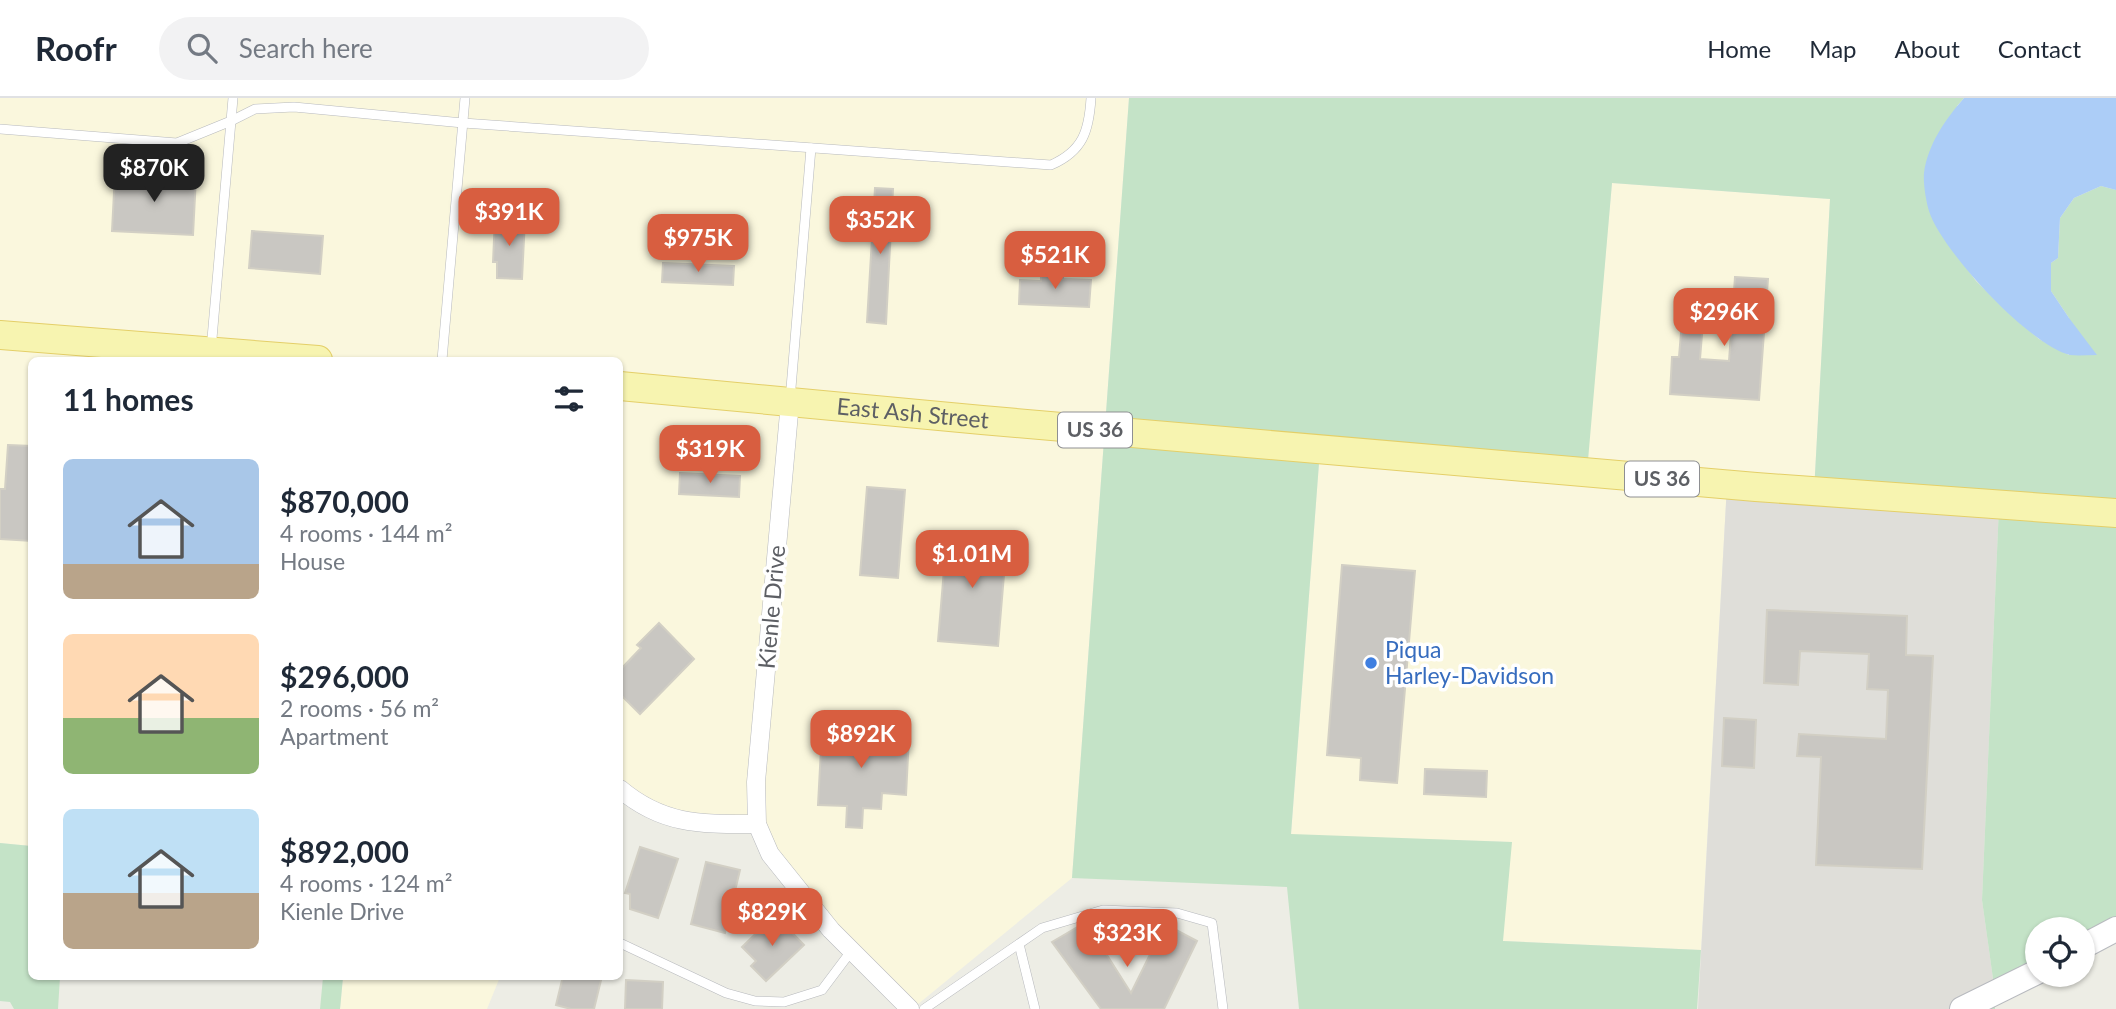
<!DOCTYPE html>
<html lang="en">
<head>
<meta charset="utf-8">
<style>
  body { margin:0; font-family:Lato,sans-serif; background:#f2f2f3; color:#1f2937; height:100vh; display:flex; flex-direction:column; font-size:26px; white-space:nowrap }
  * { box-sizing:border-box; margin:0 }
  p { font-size:23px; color:#747a83 }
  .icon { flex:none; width:38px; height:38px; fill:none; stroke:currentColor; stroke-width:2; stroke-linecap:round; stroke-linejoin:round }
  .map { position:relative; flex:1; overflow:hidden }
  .sheet { position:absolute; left:28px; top:259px; width:595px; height:623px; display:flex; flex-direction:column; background:#fff; border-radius:10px; box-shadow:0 2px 5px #0004 }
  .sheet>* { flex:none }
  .buttons { position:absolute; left:2025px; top:819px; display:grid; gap:14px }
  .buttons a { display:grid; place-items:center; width:70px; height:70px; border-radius:50%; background:#fff; box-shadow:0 2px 5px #0004; font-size:35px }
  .price { position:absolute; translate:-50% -60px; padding:0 16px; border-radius:14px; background:#d85e40; color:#fff; font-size:23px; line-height:46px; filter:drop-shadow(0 2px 4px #0008) }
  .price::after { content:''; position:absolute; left:50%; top:42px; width:21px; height:16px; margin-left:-10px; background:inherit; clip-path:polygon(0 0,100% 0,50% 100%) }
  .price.active { background:#222; color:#fff }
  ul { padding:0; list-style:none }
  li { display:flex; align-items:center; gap:21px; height:175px; padding:0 35px }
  li span { display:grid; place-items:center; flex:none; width:196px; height:140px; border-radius:10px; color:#555 }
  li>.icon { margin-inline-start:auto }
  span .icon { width:84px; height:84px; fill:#fffc; stroke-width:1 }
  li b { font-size:30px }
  h2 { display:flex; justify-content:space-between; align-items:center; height:84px; padding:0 35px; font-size:30px }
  header { display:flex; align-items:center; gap:42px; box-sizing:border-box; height:98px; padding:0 35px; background:#fff; border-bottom:2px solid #e0e1e3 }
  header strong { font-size:33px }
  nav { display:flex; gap:38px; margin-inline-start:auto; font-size:24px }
  .search { width:490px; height:63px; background:#f2f2f3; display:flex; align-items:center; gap:18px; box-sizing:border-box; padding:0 24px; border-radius:38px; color:#747a83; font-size:26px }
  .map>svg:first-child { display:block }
  .commercial { fill:#faf7dd }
  .industrial { fill:#dfded9 }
  .green { fill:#c4e3c7 }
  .water { fill:#accdf7 }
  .building { fill:#c9c7c2; stroke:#d2cfc4; stroke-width:2 }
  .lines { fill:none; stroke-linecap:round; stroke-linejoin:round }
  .lane-casing { stroke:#b7b9bd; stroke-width:10 }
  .street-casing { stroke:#b7b9bd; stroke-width:19 }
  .secondary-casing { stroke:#b8babf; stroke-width:26 }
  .primary-casing { stroke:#e4cf68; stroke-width:30 }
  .lane { stroke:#fff; stroke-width:9 }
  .street { stroke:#fff; stroke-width:18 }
  .secondary { stroke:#fff; stroke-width:24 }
  .primary { stroke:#f7f4b0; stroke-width:28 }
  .shop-dot { fill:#3f7fe0; stroke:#fff; stroke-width:2.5 }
  .labels { text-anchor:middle; stroke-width:7; stroke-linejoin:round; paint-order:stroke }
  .shield { fill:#fff; stroke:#8e8f92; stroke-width:2 }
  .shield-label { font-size:21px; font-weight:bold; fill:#5d5f64 }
  .street-label { font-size:23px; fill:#5d5f64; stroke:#fff }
  .shop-label { font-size:23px; fill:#366cbe; stroke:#fff; text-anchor:start }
</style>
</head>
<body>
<header>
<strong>Roofr</strong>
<div class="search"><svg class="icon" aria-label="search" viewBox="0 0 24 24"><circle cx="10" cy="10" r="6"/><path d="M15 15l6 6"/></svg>Search here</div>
<nav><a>Home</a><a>Map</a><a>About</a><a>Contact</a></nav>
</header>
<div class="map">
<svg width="2116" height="911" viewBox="0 0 2116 911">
  <rect width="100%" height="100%" fill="#edede5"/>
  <g class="commercial">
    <path d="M0 0H1129L1072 780 912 911 852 852 757 726H706L620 691V262H32L31 748 0 745Z"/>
    <path d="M1612 85 1830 101 1814 394 1727 387 1701 852 1502 843 1511 744 1291 737 1320 352 1586 374Z"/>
    <path d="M343 879V878L500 879 487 911H340Z"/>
  </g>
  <path class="industrial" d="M1727 387 1999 408 1982 802 1995 895 1962 911H1698Z"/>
  <g class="green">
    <path d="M1129 0H1964L1957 8 1943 138 1976 183 2011 217 2039 241 2069 257V220L2051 193V165L2058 160 2060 120 2074 100 2101 88 2116 92V831L2083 849 2082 831H2037V874L1995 895V911H1962L1995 895 1982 802 1999 408 1814 394 1830 101 1612 85 1587 374 1320 352 1291 736 1512 744 1503 843 1701 852 1697 911H1299L1287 789 1072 780Z"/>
    <path d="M0 745 31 748 32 878 60 879 58 911H14L10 904 0 903Z"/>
    <path d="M323 879H343L340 911H320Z"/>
  </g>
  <path class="water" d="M1964 0H2116V92L2101 88 2074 100 2060 120 2058 160 2051 165V193L2069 220 2097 257C2088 257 2078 258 2070 257 2029 247 1941 152 1929 113 1926 103 1923 85 1924 75 1928 46 1945 22 1964 0Z"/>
  <g class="building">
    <path d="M115 75 196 79 193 137 112 133Z"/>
    <path d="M875 90 893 91 886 226 867 224Z"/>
    <path d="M495 120 525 121 522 181 497 180V164H493Z"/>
    <path d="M252 133 323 138 320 176 249 170Z"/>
    <path d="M663 165 734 168 733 187 662 184Z"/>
    <path d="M1041 174 1063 175V181L1091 182 1089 209 1019 206 1020 182 1041 183Z"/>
    <path d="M1735 179 1768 181 1759 302 1670 296 1672 259H1679L1684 199 1705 200 1700 261 1729 263Z"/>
    <path d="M8 347 32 348V443L0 441V391H5Z"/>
    <path d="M680 375 740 378 739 399 679 396Z"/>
    <path d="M867 389 905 392 898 480 860 477Z"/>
    <path d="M947 436 1007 441 998 548 938 543Z"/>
    <path d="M1342 467 1415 473 1397 685 1360 682 1361 660 1327 657Z"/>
    <path d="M1767 512 1907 518 1906 557 1933 558 1922 771 1816 767 1821 659 1797 658 1799 636 1886 641 1888 592 1867 591 1869 556 1800 553 1798 587 1764 585Z"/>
    <path d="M659 525 694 561 640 616 620 596V572L641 550 637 547Z"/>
    <path d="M1724 620 1756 622 1754 670 1722 668Z"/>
    <path d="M847 630 892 633V638L909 639 906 697 882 695 881 711 863 710 862 730 846 729 847 708 818 707 822 632 847 634Z"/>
    <path d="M1425 671 1487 673 1486 699 1424 696Z"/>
    <path d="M640 749 678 761 658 820 630 811V796L625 795Z"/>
    <path d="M706 764 740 772 725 835 691 826Z"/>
    <path d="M775 817 804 847 766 883 751 868 756 863 742 849Z"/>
    <path d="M1086 824 1131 895 1165 826 1197 843 1164 911H1101L1052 844Z"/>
    <path d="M563 878H602L594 911H571L556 907Z"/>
    <path d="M626 882 663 884 662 911H625Z"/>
  </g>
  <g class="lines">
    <defs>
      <g id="lane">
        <path d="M0 31 177 45 231 23 255 11 294 9 463 25 1051 67C1083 53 1089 33 1091 0"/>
        <path d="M211 252 233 0"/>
        <path d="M442 262 465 0"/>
        <path d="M790 302 811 50"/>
        <path d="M620 845 726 895 755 903 784 904 822 892 852 852"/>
        <path d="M1019 846 1035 911"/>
        <path d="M924 911 1042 830 1103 812 1177 815 1212 825 1223 911"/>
      </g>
      <g id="street">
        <path d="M790 304 756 684 757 726 770 756 831 832 910 911"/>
        <path d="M620 691C664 728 703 726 757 726"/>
      </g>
      <g id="secondary">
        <path d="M2082 849 2116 831"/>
        <path d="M1962 911 2037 874"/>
      </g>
      <g id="primary">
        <path d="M0 237 318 262"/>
        <path id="s1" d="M620 288 982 322 1756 389 2116 415"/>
      </g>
    </defs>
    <use href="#lane" class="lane-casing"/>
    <use href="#street" class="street-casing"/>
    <use href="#secondary" class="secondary-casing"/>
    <use href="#primary" class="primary-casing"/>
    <use href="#lane" class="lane"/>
    <use href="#street" class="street"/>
    <use href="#secondary" class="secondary"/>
    <use href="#primary" class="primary"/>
  </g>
  <circle class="shop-dot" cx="1371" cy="565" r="7"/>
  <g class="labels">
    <g class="shield">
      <rect x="1058" y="314.5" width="74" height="35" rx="5"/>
      <rect x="1625" y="363.5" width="74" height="35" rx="5"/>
    </g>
    <g class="shield-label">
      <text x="1095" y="339">US 36</text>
      <text x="1662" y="388">US 36</text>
    </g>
    <g class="street-label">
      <text dy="8" stroke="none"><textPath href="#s1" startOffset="294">East Ash Street</textPath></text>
      <text transform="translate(772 509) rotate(-85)" y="8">Kienle Drive</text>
    </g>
    <g class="shop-label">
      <text x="1385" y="560">Piqua<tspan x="1385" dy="26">Harley-Davidson</tspan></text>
    </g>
  </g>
</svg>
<div class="buttons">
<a><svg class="icon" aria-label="locate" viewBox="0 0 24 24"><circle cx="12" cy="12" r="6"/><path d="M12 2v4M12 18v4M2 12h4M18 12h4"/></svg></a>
</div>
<b class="price active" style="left:154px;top:106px">$870K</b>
<b class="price" style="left:509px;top:150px">$391K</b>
<b class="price" style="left:880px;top:158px">$352K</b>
<b class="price" style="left:698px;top:176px">$975K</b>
<b class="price" style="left:1055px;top:193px">$521K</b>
<b class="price" style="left:1724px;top:250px">$296K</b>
<b class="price" style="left:710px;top:387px">$319K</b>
<b class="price" style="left:972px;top:492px">$1.01M</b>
<b class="price" style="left:861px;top:672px">$892K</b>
<b class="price" style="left:772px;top:850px">$829K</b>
<b class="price" style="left:1127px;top:871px">$323K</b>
<section class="sheet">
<h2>11 homes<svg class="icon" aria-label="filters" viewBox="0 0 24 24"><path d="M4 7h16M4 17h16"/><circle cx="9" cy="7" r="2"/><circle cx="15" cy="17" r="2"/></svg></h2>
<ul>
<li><span style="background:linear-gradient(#a9c7e8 75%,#b9a48a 0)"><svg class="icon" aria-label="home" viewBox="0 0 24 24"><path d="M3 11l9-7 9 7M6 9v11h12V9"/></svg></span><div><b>$870,000</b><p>4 rooms · 144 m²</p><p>House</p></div></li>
<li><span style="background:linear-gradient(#ffd9b3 60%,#8fb573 0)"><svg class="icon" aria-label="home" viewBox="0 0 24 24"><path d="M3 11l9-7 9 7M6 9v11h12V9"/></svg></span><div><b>$296,000</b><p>2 rooms · 56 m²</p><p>Apartment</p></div></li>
<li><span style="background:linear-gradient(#bfe0f5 60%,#b9a48a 0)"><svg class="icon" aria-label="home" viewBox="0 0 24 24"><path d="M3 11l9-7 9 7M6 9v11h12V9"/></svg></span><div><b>$892,000</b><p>4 rooms · 124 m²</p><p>Kienle Drive</p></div></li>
</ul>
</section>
</div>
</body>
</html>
